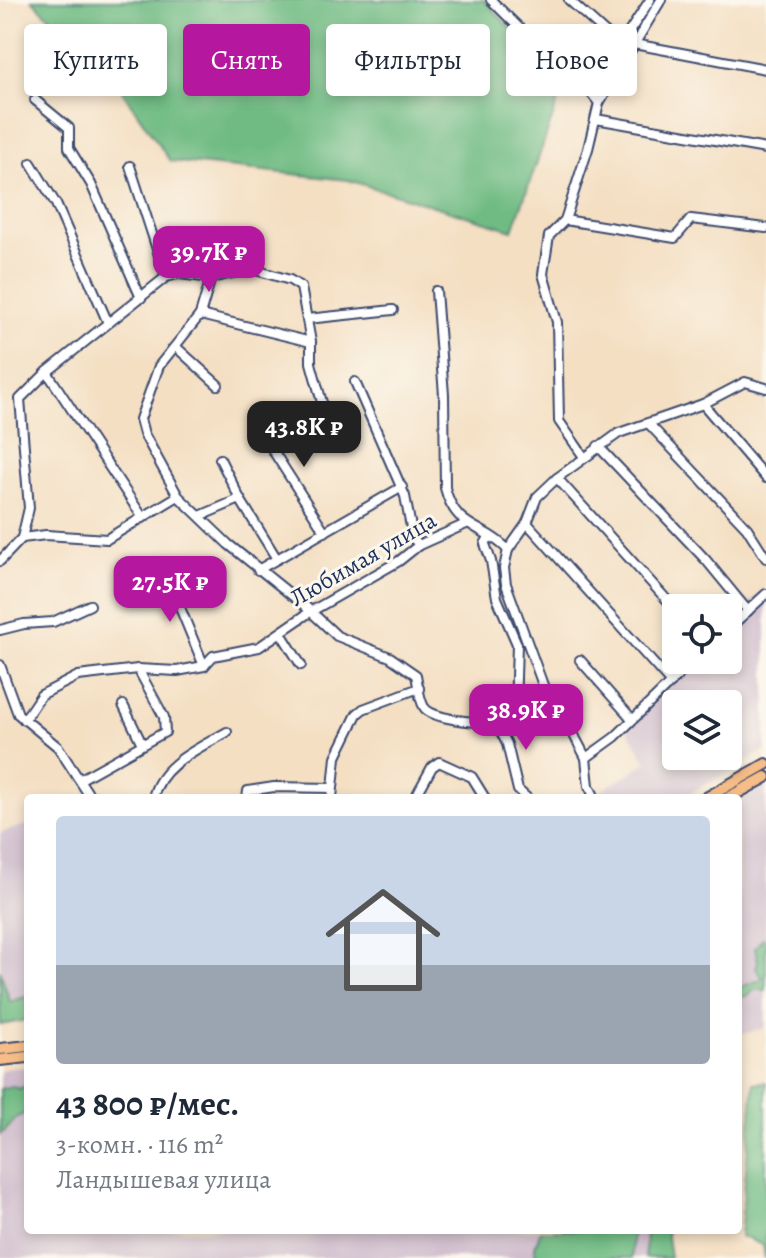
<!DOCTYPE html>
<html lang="ru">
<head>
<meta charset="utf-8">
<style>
  body { margin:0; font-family:Alegreya,serif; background:#f6f6f7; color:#1f2937; height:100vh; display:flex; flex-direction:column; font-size:30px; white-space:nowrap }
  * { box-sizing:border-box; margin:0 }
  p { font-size:26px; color:#747a83 }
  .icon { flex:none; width:44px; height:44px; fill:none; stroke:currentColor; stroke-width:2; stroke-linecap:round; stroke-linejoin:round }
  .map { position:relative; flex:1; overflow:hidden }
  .details { position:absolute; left:24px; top:794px; width:718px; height:440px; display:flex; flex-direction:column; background:#fff; border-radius:8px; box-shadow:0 4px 12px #0003 }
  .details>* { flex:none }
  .top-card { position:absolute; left:24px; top:24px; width:718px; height:72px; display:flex; gap:16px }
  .fabs { position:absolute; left:662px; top:594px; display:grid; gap:16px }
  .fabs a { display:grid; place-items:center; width:80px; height:80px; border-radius:8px; background:#fff; box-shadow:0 4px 12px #0003; font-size:40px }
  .price { position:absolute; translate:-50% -68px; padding:0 18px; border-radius:16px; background:#b5179e; color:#fff; font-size:26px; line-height:52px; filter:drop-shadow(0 2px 4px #0008) }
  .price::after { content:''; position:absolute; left:50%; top:48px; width:24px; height:18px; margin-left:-12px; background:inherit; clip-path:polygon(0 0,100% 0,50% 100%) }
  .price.on { background:#222; color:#fff }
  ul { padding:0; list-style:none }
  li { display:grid; align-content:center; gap:16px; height:424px; padding:0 32px }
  li span { display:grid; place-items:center; height:248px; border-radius:8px; color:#555 }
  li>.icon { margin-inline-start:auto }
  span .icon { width:144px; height:144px; fill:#fffc; stroke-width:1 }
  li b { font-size:34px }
  .tag { padding:0 28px; border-radius:8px; background:#fff; box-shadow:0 4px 12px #0003; font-size:28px; line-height:72px }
  .tag.on { background:#b5179e; color:#fff }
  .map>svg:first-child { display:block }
  .industrial { fill:#d0bdcd; fill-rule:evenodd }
  .forest { fill:#70bb83; stroke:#467570; stroke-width:2 }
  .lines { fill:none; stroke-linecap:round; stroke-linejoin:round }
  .minor-casing { stroke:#3c496d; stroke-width:12 }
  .major-casing { stroke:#3c496d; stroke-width:14 }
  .minor { stroke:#fff; stroke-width:8 }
  .major { stroke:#f7bd88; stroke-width:10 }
  .labels { text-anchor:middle; stroke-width:6; stroke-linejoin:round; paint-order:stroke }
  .street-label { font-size:24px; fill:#1b2f5e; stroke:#fbf7ec }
</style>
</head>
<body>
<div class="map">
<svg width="766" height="1258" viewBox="0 0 766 1258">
  <rect width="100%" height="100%" fill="#fbf7ec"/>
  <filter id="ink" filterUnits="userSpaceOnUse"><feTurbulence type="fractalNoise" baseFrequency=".0125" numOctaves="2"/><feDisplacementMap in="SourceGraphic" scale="16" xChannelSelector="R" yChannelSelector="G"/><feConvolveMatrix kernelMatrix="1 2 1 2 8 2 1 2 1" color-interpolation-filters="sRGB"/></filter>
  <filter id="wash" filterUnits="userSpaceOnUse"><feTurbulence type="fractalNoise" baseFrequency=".006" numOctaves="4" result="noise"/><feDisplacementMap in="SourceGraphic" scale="32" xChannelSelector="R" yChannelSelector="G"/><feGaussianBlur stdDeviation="1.8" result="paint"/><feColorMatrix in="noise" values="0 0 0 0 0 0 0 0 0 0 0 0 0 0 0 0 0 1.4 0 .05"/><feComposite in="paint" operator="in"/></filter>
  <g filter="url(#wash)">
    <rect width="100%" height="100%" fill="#f4dfc3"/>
    <g class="industrial">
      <path d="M766 588V750L682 798H600L598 793 647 762 623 722 689 660H728V623ZM676 704H728V756H676Z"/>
      <path d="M766 783V1028L738 1035V798Z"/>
      <path d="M28 824V995L11 1001 0 965V833Z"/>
      <path d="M28 1067V1230H646L645 1258H0V1071L9 1068Z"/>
    </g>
    <g class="forest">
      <path d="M32 0H484L564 85 513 230 348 180 170 161 115 80Z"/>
      <path d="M763 938 766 940V990H754L749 995 738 998V988L763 979 756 968 758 961 755 948Z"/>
      <path d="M0 970 10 1002 28 996V1020L0 1025Z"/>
      <path d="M766 1082V1258H765L763 1245 740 1236 754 1083Z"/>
      <path d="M28 1085V1113C13 1115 12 1128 0 1134V1089L12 1086 19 1089Z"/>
      <path d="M541 1230H632V1258H536L535 1247Z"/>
      <path d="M646 1230H666L670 1258H645Z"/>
    </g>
  </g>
  <g filter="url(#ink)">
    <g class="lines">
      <defs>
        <g id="minor">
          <path d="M491 0 566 74 584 84"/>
          <path d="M569 0 620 46"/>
          <path d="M634 44 766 69"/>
          <path d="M35 100 69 128V148L91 184 141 298"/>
          <path d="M599 103 584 84 620 46 650 0"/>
          <path d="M596 119 766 149"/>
          <path d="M31 163 56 204 108 323"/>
          <path d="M130 166 166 277"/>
          <path d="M565 220 675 238 691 219 766 228"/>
          <path d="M211 278 200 315 159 366 140 419 144 434 178 496 228 544 305 606 337 636 390 657 416 675C418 684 419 699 424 707 432 721 495 725 510 722L515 711 517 644 497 598 491 561 485 544 489 537"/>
          <path d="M436 291 444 395 445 488C456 531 484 524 508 550"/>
          <path d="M200 315 311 342"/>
          <path d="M307 319 393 310"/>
          <path d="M176 347 218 385"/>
          <path d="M47 372 143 518"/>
          <path d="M355 382 405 496 413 538 419 545"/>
          <path d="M703 404 766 478"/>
          <path d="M648 423 747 528 766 558"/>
          <path d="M256 424 325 532"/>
          <path d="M598 446 706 560 748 611"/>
          <path d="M584 457 559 421 557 322 543 274 549 236 565 220 588 149 599 103 661 0"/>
          <path d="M220 459 240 499 277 559"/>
          <path d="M557 478 676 610"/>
          <path d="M200 516 240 499"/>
          <path d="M527 523 671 683"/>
          <path d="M22 538 29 508 20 399 47 372 166 277 179 274 211 278 252 269 290 280 301 287 311 342V363L328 424"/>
          <path d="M0 561 22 538 46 535 107 539 178 496"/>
          <path d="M258 570 402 487"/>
          <path d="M170 571 181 610 204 666"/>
          <path d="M728 629 766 594"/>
          <path d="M0 630 24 624 53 622 90 605"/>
          <path d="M281 633 301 665"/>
          <path d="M580 660 632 719"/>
          <path d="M0 665 18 714 58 747 91 798"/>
          <path d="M123 705 142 744"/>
          <path d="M24 720 41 695 78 676 138 669 177 671 204 666 213 656 259 647 310 612 399 561 419 545 466 524"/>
          <path d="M497 724 507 744 518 790 527 798"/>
          <path d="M586 758 615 737 694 660"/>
          <path d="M81 779 165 732 164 717 138 669"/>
          <path d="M153 798C160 764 200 748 227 732"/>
          <path d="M247 798 248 791 274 787 332 788"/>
          <path d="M332 798 336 757 357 714 363 709 419 688"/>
          <path d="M415 798 432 767 439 762 472 777 485 798"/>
          <path d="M595 798 589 786 586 758 567 722 547 696 506 584 504 568 508 550 527 523 537 497 557 478 619 433 703 404 745 382 766 388"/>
        </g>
        <g id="major">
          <path d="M706 798 766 764"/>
          <path d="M728 798 766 777"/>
          <path d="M0 1049 28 1046"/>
          <path d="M0 1060 28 1057"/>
        </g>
      </defs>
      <use href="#minor" class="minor-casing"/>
      <use href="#major" class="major-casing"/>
      <use href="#minor" class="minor"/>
      <use href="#major" class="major"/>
    </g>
  </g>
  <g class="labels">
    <g class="street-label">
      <text transform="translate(363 559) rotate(-30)" y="8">Любимая улица</text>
    </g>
  </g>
</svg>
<div class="fabs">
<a><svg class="icon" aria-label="locate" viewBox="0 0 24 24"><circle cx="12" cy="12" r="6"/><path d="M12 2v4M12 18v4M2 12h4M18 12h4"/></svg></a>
<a><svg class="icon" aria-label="layers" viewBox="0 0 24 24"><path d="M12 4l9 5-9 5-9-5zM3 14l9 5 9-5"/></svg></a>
</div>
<b class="price" style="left:209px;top:294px">39.7K ₽</b>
<b class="price on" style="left:304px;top:469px">43.8K ₽</b>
<b class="price" style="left:170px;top:624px">27.5K ₽</b>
<b class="price" style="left:526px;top:752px">38.9K ₽</b>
<div class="top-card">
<a class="tag">Купить</a>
<a class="tag on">Снять</a>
<a class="tag">Фильтры</a>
<a class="tag">Новое</a>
</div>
<section class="details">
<ul>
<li><span style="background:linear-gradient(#c9d6e8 60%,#9aa5b1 0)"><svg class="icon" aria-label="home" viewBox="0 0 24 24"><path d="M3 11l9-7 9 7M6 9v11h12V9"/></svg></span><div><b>43 800 ₽/мес.</b><p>3-комн. · 116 m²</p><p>Ландышевая улица</p></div></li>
</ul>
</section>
</div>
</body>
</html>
